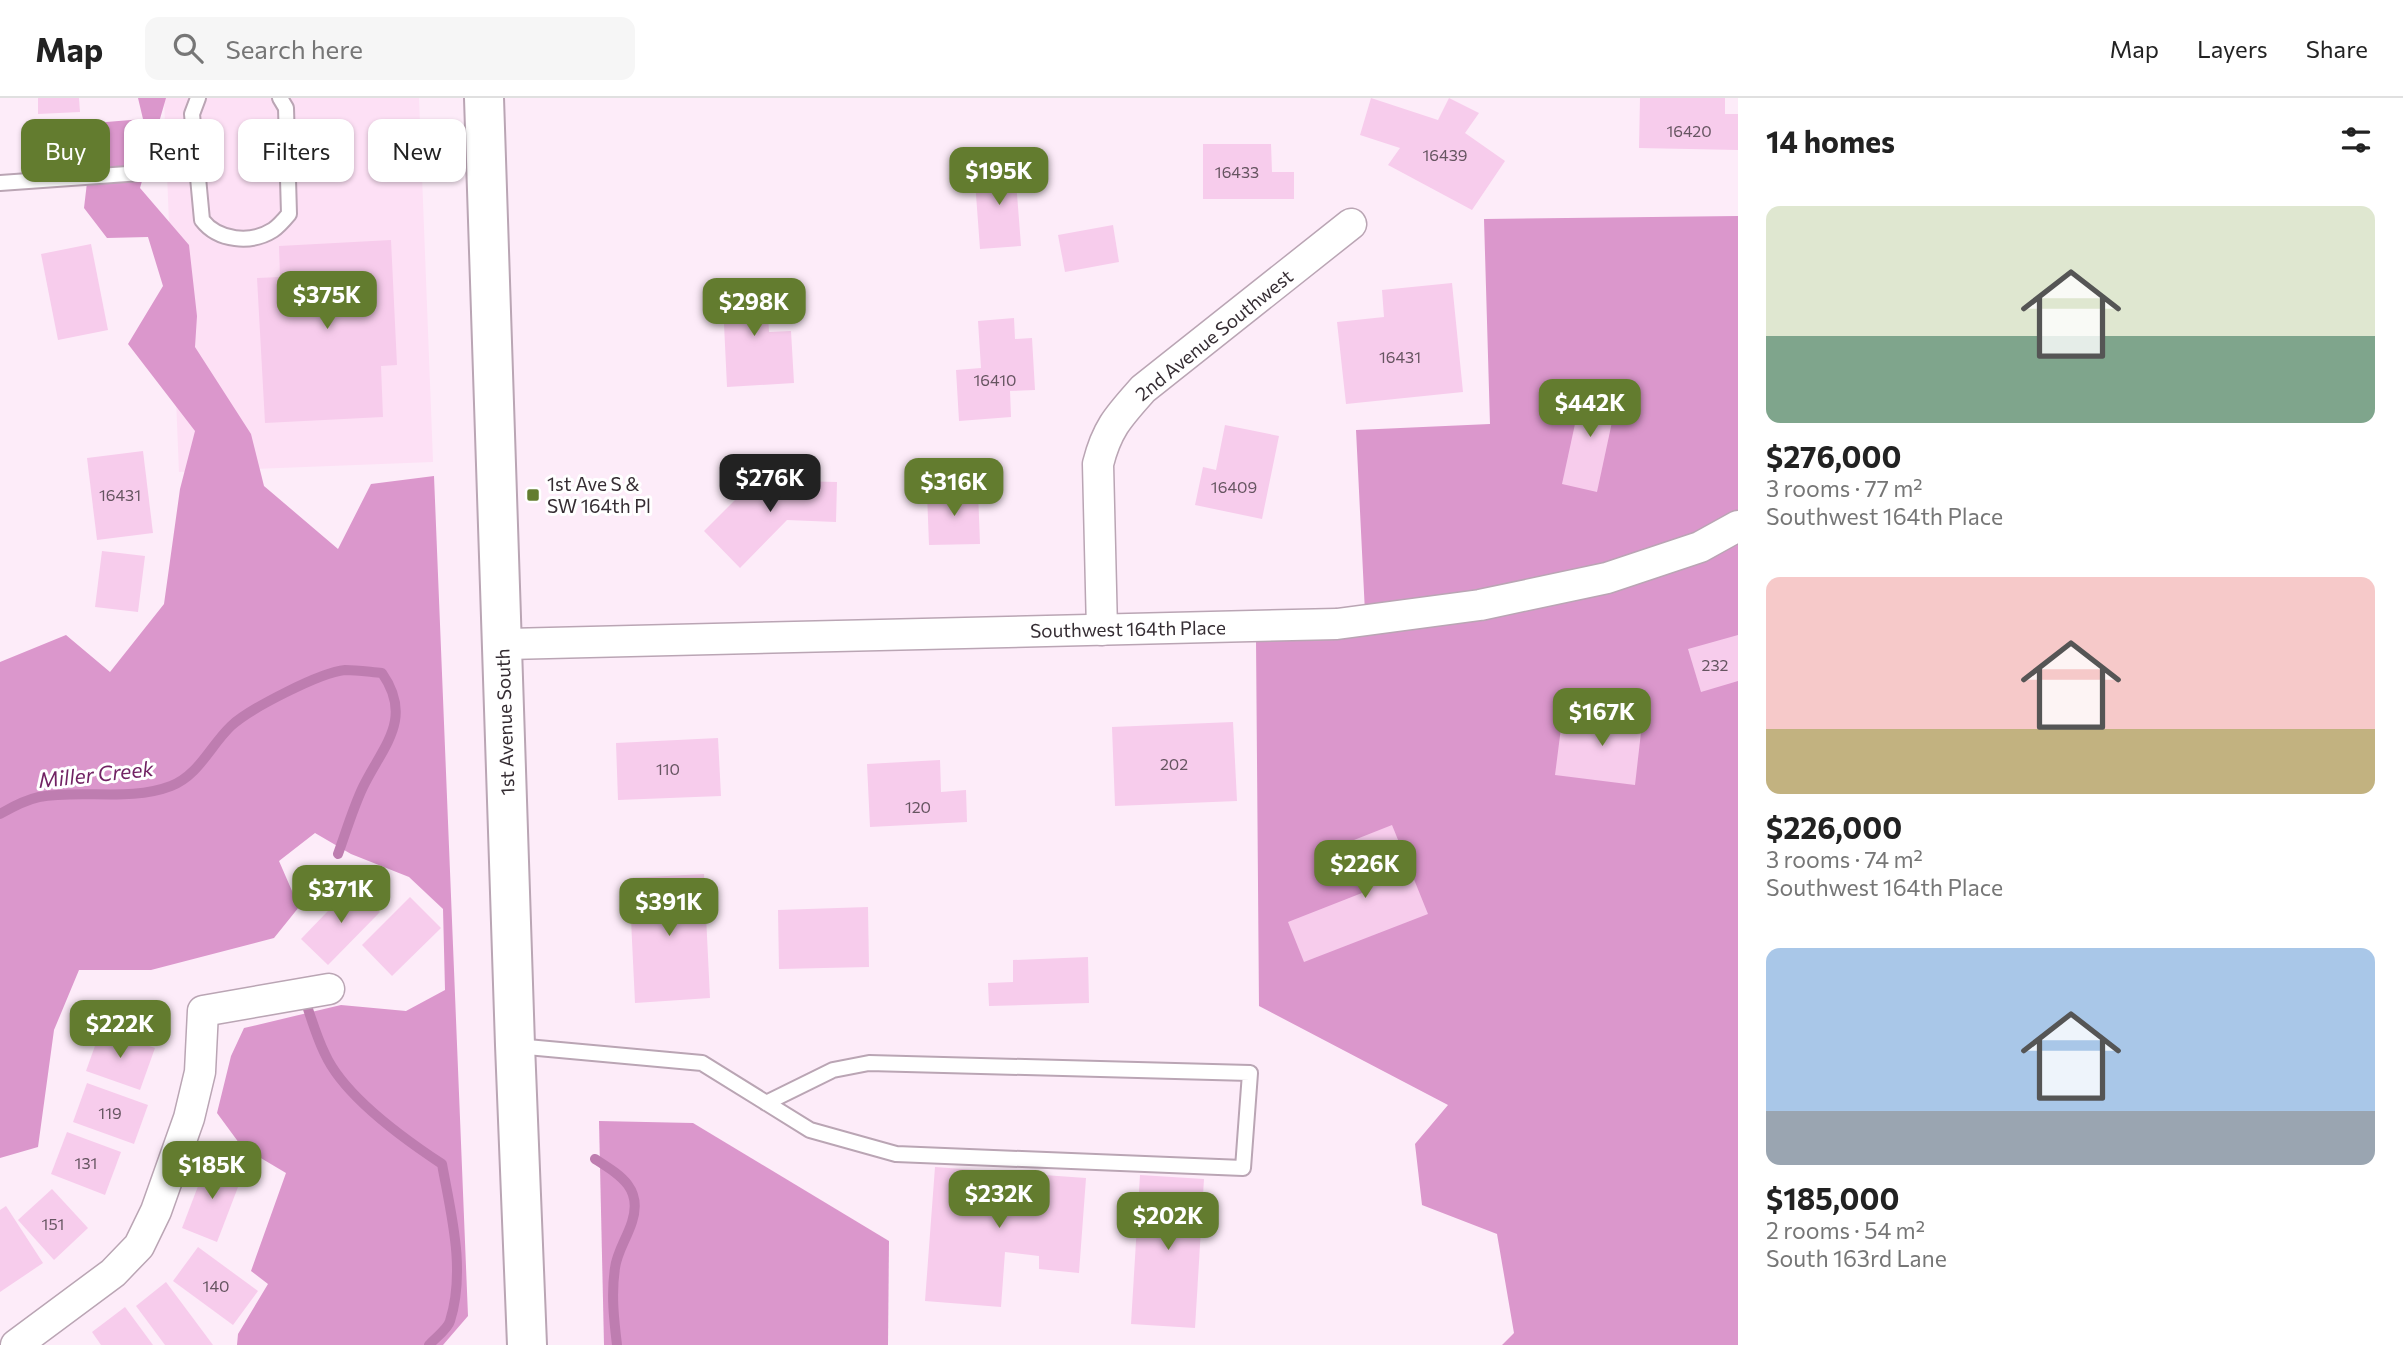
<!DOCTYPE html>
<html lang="en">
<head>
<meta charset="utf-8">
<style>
  body { margin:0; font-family:Commissioner,sans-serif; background:#f6f6f6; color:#222; height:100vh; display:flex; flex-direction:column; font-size:26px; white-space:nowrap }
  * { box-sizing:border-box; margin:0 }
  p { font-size:23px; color:#767676 }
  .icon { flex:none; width:38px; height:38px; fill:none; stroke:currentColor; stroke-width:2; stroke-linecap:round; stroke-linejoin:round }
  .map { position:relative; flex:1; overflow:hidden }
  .sheet { display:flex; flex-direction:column; background:#fff; width:665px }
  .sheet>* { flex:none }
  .hud { position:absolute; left:21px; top:21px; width:665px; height:63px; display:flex; gap:14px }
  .price { position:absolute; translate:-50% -60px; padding:0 16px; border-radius:14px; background:#637c2f; color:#fff; font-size:23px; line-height:46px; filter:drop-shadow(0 2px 4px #0008) }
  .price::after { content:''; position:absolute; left:50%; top:42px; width:21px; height:16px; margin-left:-10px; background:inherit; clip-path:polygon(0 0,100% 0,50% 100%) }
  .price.selected { background:#222; color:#fff }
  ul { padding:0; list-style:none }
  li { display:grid; align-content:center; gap:14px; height:371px; padding:0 28px }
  li span { display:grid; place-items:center; height:217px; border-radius:14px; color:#555 }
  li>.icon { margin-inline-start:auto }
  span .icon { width:126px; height:126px; fill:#fffc; stroke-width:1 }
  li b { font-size:30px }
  h2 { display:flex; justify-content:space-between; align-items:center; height:84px; padding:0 28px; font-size:30px }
  .pill { padding:0 24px; border-radius:14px; background:#fff; box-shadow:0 2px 5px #0004; font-size:24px; line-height:63px }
  .pill.selected { background:#637c2f; color:#fff }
  header { display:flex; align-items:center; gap:42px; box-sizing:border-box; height:98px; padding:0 35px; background:#fff; border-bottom:2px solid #e0e0e0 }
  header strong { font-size:33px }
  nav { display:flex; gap:38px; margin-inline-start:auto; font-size:24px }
  .search { width:490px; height:63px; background:#f6f6f6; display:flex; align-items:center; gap:18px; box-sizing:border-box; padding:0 24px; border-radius:14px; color:#767676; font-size:26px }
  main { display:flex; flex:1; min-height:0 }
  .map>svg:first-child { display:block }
  .built { fill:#fde0f5 }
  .forest { fill:#db97cc }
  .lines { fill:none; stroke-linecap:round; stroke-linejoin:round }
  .stream { stroke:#be7db0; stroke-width:10 }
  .building { fill:#f7ccec }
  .lane-casing { stroke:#baa5b4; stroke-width:18 }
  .street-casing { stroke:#baa5b4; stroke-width:33 }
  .secondary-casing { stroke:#baa5b4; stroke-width:42 }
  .lane { stroke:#fff; stroke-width:14 }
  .street { stroke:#fff; stroke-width:30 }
  .secondary { stroke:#fff; stroke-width:38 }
  .poi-dot { fill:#637c2f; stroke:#fff; stroke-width:2.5 }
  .labels { text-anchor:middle; stroke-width:6; stroke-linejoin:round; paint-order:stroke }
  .number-label { font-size:16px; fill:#665561 }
  .street-label { font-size:19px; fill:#352d33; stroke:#fff }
  .poi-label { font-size:19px; fill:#352d33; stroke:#fff; text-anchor:start }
  .water-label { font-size:21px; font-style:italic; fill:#712263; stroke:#fff }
</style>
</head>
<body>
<header>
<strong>Map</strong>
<div class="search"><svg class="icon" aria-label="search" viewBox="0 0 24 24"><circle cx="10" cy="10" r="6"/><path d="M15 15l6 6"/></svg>Search here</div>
<nav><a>Map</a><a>Layers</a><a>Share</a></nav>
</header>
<main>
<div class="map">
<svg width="1738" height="1247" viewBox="0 0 1738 1247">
  <rect width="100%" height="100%" fill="#fdecf9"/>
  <path class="built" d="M164 0H419L433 364 179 374Z"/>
  <g class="forest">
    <path d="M138 0H166L140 90 189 147 197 218 195 249 251 336 264 388 338 451 371 386 434 378 468 1218 443 1247H237L238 1236 268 1186 251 1173 286 1075 242 1049 217 1015 231 958 244 930 341 907 406 913 445 892 443 811 409 779 351 756 315 735 279 763 299 809 274 840 151 872H79L54 932 38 1049 0 1060V564L66 537 110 574 164 506 180 391 195 333 128 246 163 188 148 139 107 140 84 110 94 25 143 21Z"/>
    <path d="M1738 118V1247H1502L1514 1235 1497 1136 1422 1107 1415 1046 1448 1007 1259 908 1256 541 1366 535 1356 332 1490 326 1484 121Z"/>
    <path d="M599 1023 693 1025 889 1143 888 1247H604Z"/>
  </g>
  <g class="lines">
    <g class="stream">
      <path d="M0 716C12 709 25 702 39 699 82 691 129 704 171 688 199 677 210 648 231 628 249 611 321 574 345 572 357 572 370 574 382 575 414 621 383 648 363 689 353 710 346 734 338 756"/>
      <path d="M308 911C313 926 318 942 325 956 344 998 404 1041 442 1066 451 1116 466 1172 450 1223 448 1231 435 1240 429 1247"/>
      <path d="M595 1061C620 1077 643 1090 632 1124 627 1140 617 1154 615 1170 611 1196 614 1222 617 1247"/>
    </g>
  </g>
  <g class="building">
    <path d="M38 0H79L80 14 38 16Z"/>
    <path d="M1371 0 1438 22 1449 0 1479 15 1465 35 1505 63 1472 112 1388 67 1400 50 1360 37Z"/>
    <path d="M1640 0H1725V16H1738V52L1639 50Z"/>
    <path d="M1203 46H1271L1272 74H1294V101H1203Z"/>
    <path d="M1014 57 1021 148 980 151 975 83 996 82 994 59Z"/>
    <path d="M1113 127 1119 164 1065 174 1058 137Z"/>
    <path d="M391 142 397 267 381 268 383 319 265 325 257 180 280 179 279 148Z"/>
    <path d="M91 146 108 232 58 242 41 156Z"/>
    <path d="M766 182 769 234 791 233 794 285 727 289 722 184Z"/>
    <path d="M1452 185 1463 294 1346 306 1337 224 1384 219 1382 192Z"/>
    <path d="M1014 220 1015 241 1032 240 1035 292 1010 293 1011 319 959 323 956 272 981 270 978 223Z"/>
    <path d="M1583 289 1618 296 1597 394 1562 386Z"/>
    <path d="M1225 327 1279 338 1262 421 1195 407 1203 369 1216 372Z"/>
    <path d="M143 353 153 435 97 442 87 360Z"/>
    <path d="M755 382 837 384 836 424 787 422 740 470 704 433Z"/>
    <path d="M978 393 980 446 929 447 927 395Z"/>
    <path d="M102 453 145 458 138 514 95 509Z"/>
    <path d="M1738 537V583L1701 594 1688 551Z"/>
    <path d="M1590 610 1643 617 1635 687 1555 677 1561 630 1587 633Z"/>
    <path d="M1233 624 1237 703 1115 708 1112 629Z"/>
    <path d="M718 640 721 698 618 702 616 645Z"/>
    <path d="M940 662 941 694 966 692 967 724 870 729 867 666Z"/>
    <path d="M1392 727 1428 816 1304 864 1288 824 1367 793 1349 744Z"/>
    <path d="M704 776 710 900 635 905 629 780Z"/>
    <path d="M353 787 380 814 328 867 301 841Z"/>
    <path d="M410 799 441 830 392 878 362 847Z"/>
    <path d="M868 809 869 869 779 871 778 812Z"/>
    <path d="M1088 859 1089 905 989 908 988 885 1013 884V862Z"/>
    <path d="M101 931 155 950 140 992 86 973Z"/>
    <path d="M87 985 148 1007 134 1046 73 1024Z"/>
    <path d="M67 1034 121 1054 105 1097 51 1076Z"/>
    <path d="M208 1062 243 1076 217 1144 182 1130Z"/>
    <path d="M935 1069 1086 1080 1079 1175 1039 1171V1158L1005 1154 1001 1209 925 1203Z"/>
    <path d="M1140 1077 1204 1081 1195 1230 1131 1226Z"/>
    <path d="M52 1091 88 1130 54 1162 18 1122Z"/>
    <path d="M6 1108 43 1165 0 1194V1112Z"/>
    <path d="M198 1149 258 1193 233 1227 173 1183Z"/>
    <path d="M166 1184 213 1247H165L136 1208Z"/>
    <path d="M125 1209 153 1247H101L92 1234Z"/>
  </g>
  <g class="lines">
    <defs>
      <g id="lane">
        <path d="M198 0 192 16 202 122C218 143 251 146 273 132 279 128 284 122 289 116L286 10 280 0"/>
        <path d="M0 85 198 71"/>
        <path d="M516 948 702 965 810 1032 896 1056 1243 1070 1250 975 869 965 833 972 766 1005"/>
      </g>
      <g id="street">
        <path d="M1102 532 1098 366C1107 330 1119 318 1143 291L1351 126"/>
        <path d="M503 546 1337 526 1480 507 1607 480 1700 449 1738 428"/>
        <path d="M16 1247 113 1175 139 1148 156 1113 189 1020 200 974 203 913 329 891"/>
      </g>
      <path id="secondary" d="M484 0 515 947 527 1247"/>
    </defs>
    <use href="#lane" class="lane-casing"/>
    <use href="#street" class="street-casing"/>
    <use href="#secondary" class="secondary-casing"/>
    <use href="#lane" class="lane"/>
    <use href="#street" class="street"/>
    <use href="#secondary" class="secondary"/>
  </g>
  <rect class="poi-dot" x="526" y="390" width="14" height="14" rx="3.5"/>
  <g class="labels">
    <g class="number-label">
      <text x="1689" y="39">16420</text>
      <text x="1445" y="63">16439</text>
      <text x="1237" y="80">16433</text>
      <text x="1400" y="265">16431</text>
      <text x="995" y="288">16410</text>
      <text x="1234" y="395">16409</text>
      <text x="120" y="403">16431</text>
      <text x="1715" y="573">232</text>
      <text x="1174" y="672">202</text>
      <text x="668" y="677">110</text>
      <text x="918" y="715">120</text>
      <text x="110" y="1021">119</text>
      <text x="86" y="1071">131</text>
      <text x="53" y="1132">151</text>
      <text x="216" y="1194">140</text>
    </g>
    <g class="street-label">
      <text transform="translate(1214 237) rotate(-39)" y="7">2nd Avenue Southwest</text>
      <text transform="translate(1128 531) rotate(-1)" y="7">Southwest 164th Place</text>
      <text transform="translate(505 624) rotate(-92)" y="7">1st Avenue South</text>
    </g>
    <g class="poi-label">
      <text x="547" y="393">1st Ave S &amp;<tspan x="547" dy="22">SW 164th Pl</tspan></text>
    </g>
    <g class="water-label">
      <text transform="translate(96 677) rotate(-6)" y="7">Miller Creek</text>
    </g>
  </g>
</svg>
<b class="price" style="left:999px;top:109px">$195K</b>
<b class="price" style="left:327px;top:233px">$375K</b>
<b class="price" style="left:754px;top:240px">$298K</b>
<b class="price" style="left:1590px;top:341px">$442K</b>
<b class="price selected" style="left:770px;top:416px">$276K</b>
<b class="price" style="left:954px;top:420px">$316K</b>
<b class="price" style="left:1602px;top:650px">$167K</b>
<b class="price" style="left:1365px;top:802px">$226K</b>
<b class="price" style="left:341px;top:827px">$371K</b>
<b class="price" style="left:669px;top:840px">$391K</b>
<b class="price" style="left:120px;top:962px">$222K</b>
<b class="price" style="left:212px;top:1103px">$185K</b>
<b class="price" style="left:999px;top:1132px">$232K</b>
<b class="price" style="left:1168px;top:1154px">$202K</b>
<div class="hud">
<a class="pill selected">Buy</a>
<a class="pill">Rent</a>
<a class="pill">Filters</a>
<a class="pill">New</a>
</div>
</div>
<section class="sheet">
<h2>14 homes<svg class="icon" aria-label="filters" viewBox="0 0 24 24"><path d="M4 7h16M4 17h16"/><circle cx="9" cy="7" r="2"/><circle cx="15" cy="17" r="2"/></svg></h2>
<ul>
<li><span style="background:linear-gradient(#dfe7d0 60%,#7fa58c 0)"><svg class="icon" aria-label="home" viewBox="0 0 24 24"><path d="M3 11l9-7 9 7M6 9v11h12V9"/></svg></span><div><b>$276,000</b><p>3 rooms · 77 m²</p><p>Southwest 164th Place</p></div></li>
<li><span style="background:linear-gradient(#f6c9c9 70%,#c2b280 0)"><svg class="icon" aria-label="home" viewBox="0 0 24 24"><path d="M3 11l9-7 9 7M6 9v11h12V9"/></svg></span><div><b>$226,000</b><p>3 rooms · 74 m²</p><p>Southwest 164th Place</p></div></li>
<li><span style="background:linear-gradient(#a9c7e8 75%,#9aa5b1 0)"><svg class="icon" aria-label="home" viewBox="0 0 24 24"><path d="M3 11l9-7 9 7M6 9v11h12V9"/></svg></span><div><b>$185,000</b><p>2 rooms · 54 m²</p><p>South 163rd Lane</p></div></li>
</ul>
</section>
</main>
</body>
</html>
